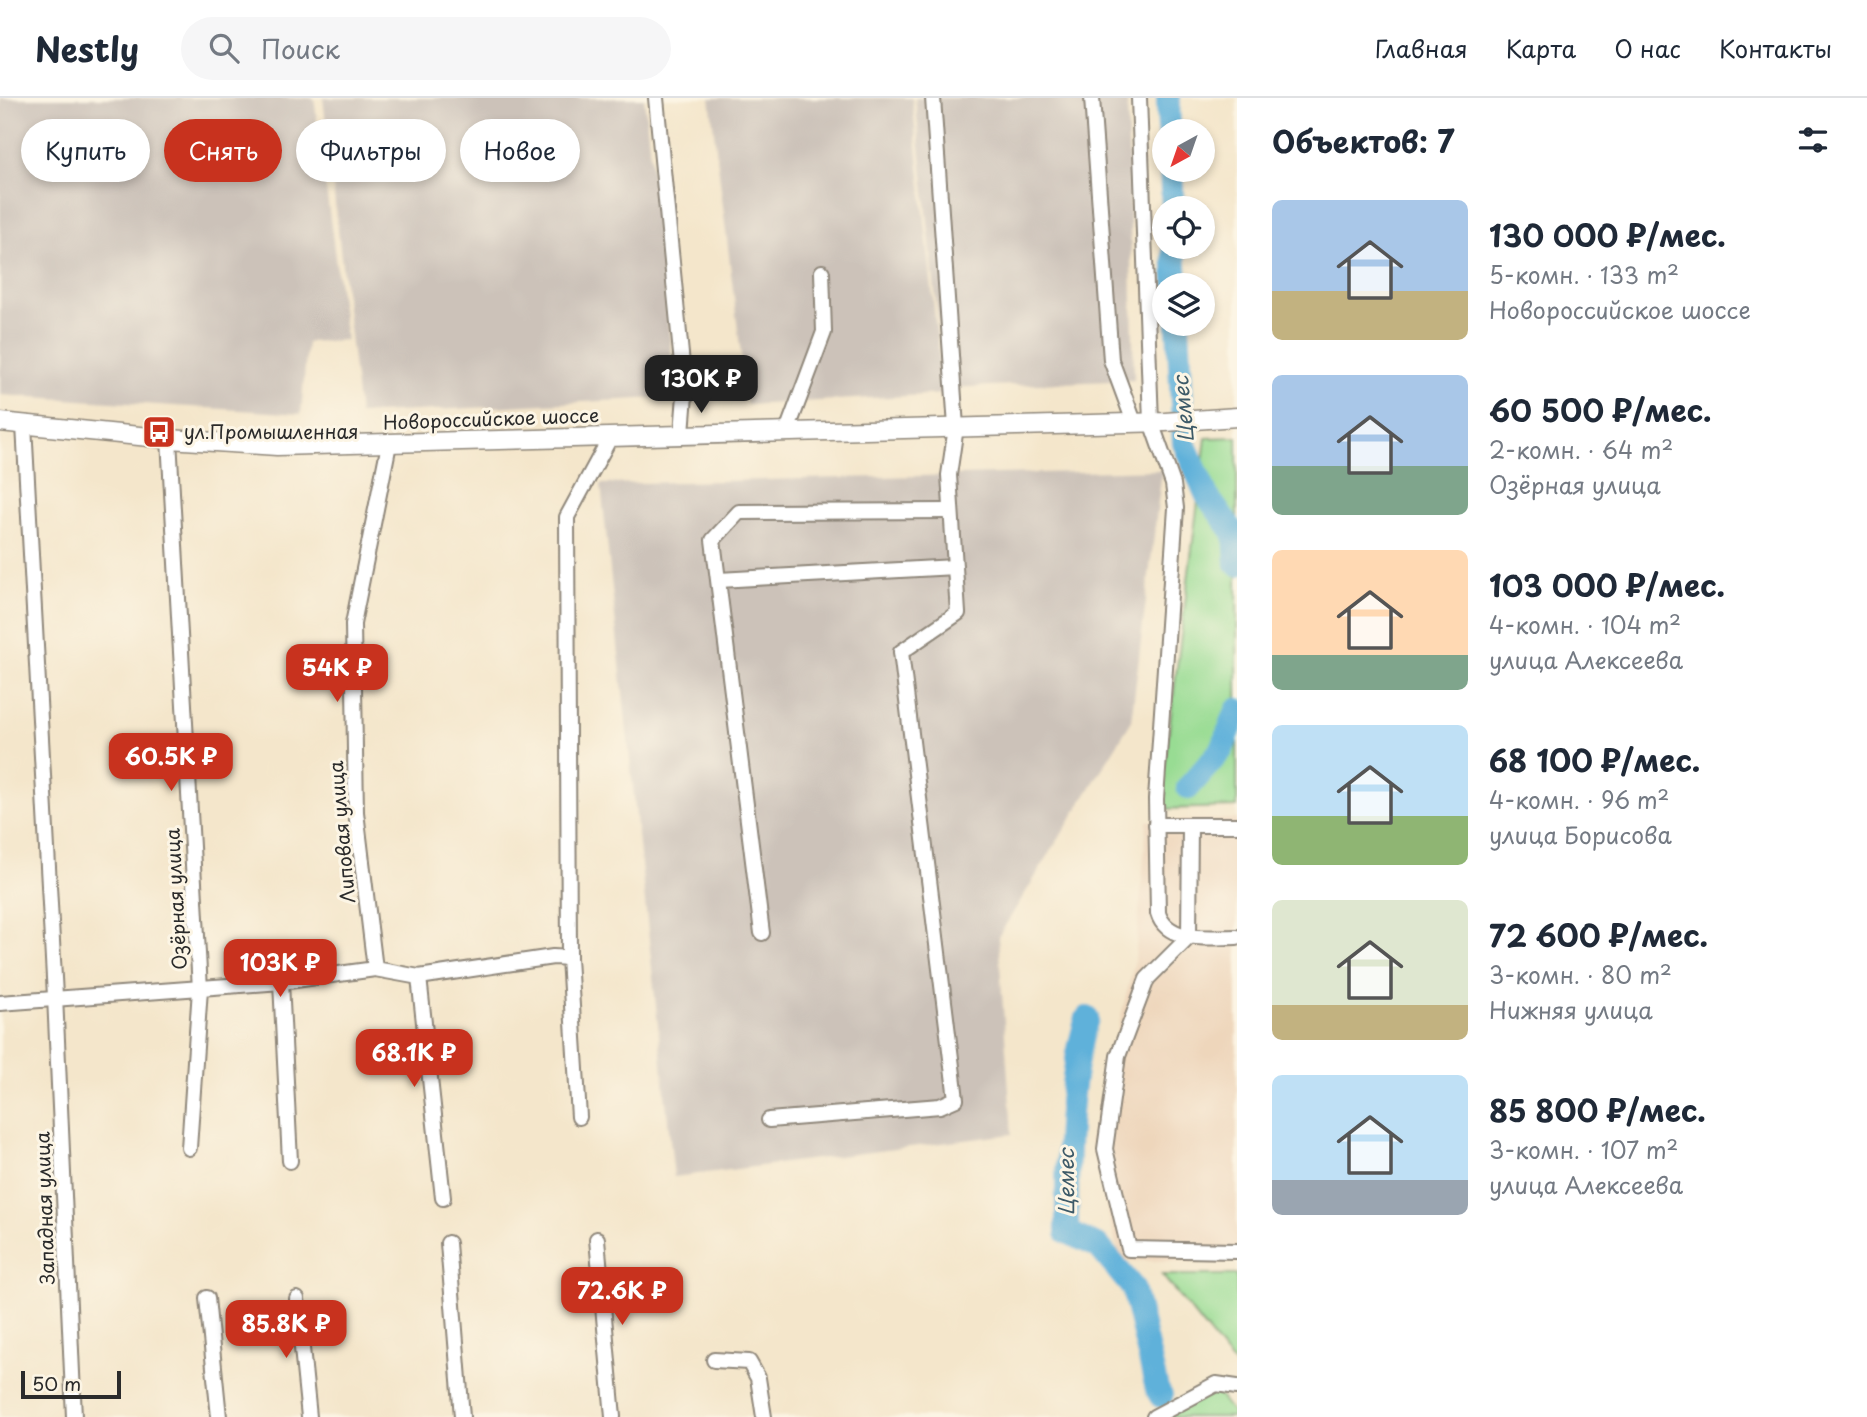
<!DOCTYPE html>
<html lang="ru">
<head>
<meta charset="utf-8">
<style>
  body { margin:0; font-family:"Playpen Sans",sans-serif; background:#f6f6f7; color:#1f2937; height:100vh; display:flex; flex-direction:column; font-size:26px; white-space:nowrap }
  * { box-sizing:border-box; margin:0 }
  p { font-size:23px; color:#747a83 }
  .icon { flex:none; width:38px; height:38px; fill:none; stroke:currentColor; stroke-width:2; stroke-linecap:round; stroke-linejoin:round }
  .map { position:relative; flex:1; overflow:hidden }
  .sheet { display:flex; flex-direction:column; background:#fff; width:630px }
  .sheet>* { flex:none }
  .hud { position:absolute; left:21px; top:21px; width:665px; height:63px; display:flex; gap:14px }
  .needle { width:46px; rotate:220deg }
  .buttons { position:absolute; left:1152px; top:21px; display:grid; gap:14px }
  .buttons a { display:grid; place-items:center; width:63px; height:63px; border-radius:50%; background:#fff; box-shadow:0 4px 10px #0003; font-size:35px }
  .scale { position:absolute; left:21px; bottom:18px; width:100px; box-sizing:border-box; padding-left:7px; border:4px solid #2b2b2b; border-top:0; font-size:19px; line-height:24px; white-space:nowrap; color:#2b2b2b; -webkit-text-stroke:5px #fcf5e5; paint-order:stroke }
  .price { position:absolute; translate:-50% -60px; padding:0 16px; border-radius:14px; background:#c8321e; color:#fff; font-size:23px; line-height:46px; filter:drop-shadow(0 2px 4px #0008) }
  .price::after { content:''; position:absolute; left:50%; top:42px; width:21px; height:16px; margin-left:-10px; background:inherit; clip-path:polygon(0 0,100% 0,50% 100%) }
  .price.selected { background:#222; color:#fff }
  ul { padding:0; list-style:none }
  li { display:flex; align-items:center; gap:21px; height:175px; padding:0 35px }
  li span { display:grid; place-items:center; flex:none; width:196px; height:140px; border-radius:10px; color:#555 }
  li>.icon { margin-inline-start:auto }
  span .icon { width:84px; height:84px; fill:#fffc; stroke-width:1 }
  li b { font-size:30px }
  h2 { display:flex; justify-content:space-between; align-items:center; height:84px; padding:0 35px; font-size:30px }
  .chip { padding:0 24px; border-radius:32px; background:#fff; box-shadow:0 4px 10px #0003; font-size:24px; line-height:63px }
  .chip.selected { background:#c8321e; color:#fff }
  header { display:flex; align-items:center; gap:42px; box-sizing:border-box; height:98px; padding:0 35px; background:#fff; border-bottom:2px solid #e0e1e3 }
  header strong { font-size:33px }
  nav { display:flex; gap:38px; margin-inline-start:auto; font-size:24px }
  .search { width:490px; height:63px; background:#f6f6f7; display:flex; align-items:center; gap:18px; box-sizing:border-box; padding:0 24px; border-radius:38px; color:#747a83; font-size:26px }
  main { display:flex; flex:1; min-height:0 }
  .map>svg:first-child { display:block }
  .built { fill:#eed6bb }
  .industrial { fill:#ccc2b9 }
  .green { fill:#98dc93; stroke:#62845f; stroke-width:2 }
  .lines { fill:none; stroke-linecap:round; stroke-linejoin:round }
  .river { stroke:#5fb1da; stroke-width:24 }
  .minor-casing { stroke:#90887b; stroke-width:18 }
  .major-casing { stroke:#90887b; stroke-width:21 }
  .minor { stroke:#fff; stroke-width:14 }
  .major { stroke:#fff; stroke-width:18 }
  .labels { text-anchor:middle; stroke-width:6; stroke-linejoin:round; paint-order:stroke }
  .street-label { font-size:19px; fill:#2b2b2b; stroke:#fcf5e5 }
  .poi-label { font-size:19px; fill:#2b2b2b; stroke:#fcf5e5; text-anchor:start }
  .water-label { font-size:21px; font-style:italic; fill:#3d5a68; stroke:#fcf5e5 }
</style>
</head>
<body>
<header>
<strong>Nestly</strong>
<div class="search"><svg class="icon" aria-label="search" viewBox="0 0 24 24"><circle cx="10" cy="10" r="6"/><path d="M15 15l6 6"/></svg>Поиск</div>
<nav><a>Главная</a><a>Карта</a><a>О нас</a><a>Контакты</a></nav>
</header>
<main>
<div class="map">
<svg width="1237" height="1319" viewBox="0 0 1237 1319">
  <rect width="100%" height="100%" fill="#fcf5e5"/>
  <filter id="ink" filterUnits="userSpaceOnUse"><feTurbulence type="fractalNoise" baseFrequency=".0143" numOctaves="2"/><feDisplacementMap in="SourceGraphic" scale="14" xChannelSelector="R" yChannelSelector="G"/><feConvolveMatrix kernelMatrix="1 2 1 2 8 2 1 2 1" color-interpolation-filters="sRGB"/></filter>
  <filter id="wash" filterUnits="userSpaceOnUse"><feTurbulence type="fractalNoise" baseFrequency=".00686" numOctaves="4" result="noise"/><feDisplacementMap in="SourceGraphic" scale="28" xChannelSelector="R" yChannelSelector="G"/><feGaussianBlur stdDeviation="1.57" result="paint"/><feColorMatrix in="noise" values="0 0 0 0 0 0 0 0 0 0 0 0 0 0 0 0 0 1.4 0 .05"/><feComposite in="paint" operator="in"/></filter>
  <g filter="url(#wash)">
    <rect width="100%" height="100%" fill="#f4e6cb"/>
    <path class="built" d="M1237 721V1163H1120L1090 1042 1135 862 1147 723Z"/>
    <g class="industrial">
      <path d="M0 0H314L346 242 307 244 301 316 0 297Z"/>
      <path d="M323 0H644L676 299 359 316Z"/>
      <path d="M710 0H912L943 296 747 307Z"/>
      <path d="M915 0H1127L1134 282 945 290Z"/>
      <path d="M1162 372 1131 624 998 839 1012 1036 674 1079 601 386Z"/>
    </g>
    <g class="green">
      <path d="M1237 339V709L1159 711 1206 340Z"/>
      <path d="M1162 1177H1237V1270Z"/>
      <path d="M1214 1291 1236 1319H1163Z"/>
    </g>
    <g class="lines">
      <g class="river">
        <path d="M1168 0 1169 33"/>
        <path d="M1171 72 1173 110"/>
        <path d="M1174 149 1176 187"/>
        <path d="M1178 226 1184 345 1207 398 1235 436 1237 466"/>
        <path d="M1188 690 1222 651 1237 612"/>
        <path d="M1087 920C1066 989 1067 1063 1067 1134L1099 1149 1133 1190 1157 1291 1161 1298"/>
      </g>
    </g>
  </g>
  <g filter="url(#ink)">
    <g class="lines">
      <defs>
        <g id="minor">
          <path d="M656 0 685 297 682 335"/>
          <path d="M1092 0 1111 262 1134 324"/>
          <path d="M1139 0 1151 324 1173 386 1176 410 1156 701 1158 815C1167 846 1212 839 1237 839"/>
          <path d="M24 327 55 898 74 1319"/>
          <path d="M787 333 824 234 822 174"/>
          <path d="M169 341 200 891 189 1050"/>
          <path d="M719 482 955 469"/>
          <path d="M1156 727H1190"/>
          <path d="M1237 727H1190L1189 839 1147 881 1118 958 1105 1051 1129 1151 1237 1153"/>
          <path d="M762 835 713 442 739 414 951 413"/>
          <path d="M569 860 567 419 611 338"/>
          <path d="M375 871 356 714 353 526 389 346"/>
          <path d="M419 879 443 1100"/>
          <path d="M281 884 290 1063"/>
          <path d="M0 905 281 884 375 871 419 879 553 859 569 860 579 1019"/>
          <path d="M769 1022 940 1008 956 1001 901 554 958 515 949 377 956 329 933 0"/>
          <path d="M597 1141 613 1319"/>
          <path d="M448 1145 462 1319"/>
          <path d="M207 1200 219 1319"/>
          <path d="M297 1201 309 1319"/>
          <path d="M714 1262 749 1264 758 1280 764 1319"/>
          <path d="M1154 1319 1216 1286 1237 1289"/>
        </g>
        <path id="major" d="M0 324 169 341 277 348 1165 324 1237 319"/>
      </defs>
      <use href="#minor" class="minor-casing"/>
      <use href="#major" class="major-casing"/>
      <use href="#minor" class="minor"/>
      <use href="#major" class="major"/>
    </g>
  </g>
  <defs>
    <symbol id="bus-square" viewBox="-11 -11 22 22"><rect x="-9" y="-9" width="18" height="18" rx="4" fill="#c8321e" stroke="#fcf5e5"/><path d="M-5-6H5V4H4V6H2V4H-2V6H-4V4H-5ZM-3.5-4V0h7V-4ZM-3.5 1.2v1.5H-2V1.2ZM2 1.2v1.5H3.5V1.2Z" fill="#fff"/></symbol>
  </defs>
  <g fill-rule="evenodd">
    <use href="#bus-square" x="140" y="315" width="38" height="38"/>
  </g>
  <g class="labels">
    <g class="street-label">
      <text transform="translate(491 321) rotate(-2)" y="7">Новороссийское шоссе</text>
      <text transform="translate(342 734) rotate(-95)" y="7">Липовая улица</text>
      <text transform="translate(176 801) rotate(-93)" y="7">Озёрная улица</text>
      <text transform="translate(45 1110) rotate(-92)" y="7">Западная улица</text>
    </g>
    <g class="poi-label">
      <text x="184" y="341">ул.Промышленная</text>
    </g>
    <g class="water-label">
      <text transform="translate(1184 311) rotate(-95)" y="7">Цемес</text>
      <text transform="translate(1067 1084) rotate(-90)" y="7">Цемес</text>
    </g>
  </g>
</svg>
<div class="buttons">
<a><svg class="needle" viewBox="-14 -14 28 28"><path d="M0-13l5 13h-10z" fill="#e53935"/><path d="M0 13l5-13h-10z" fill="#747a83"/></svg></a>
<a><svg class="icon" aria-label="locate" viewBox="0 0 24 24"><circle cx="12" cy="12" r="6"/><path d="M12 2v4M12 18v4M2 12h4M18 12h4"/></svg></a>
<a><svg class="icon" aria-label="layers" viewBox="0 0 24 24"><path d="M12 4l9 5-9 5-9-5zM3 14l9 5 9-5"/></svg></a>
</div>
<div class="scale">50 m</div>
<b class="price selected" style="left:701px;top:317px">130K ₽</b>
<b class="price" style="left:337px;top:606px">54K ₽</b>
<b class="price" style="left:171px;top:695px">60.5K ₽</b>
<b class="price" style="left:280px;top:901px">103K ₽</b>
<b class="price" style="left:414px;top:991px">68.1K ₽</b>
<b class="price" style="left:622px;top:1229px">72.6K ₽</b>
<b class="price" style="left:286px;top:1262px">85.8K ₽</b>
<div class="hud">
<a class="chip">Купить</a>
<a class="chip selected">Снять</a>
<a class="chip">Фильтры</a>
<a class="chip">Новое</a>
</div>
</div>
<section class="sheet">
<h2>Объектов: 7<svg class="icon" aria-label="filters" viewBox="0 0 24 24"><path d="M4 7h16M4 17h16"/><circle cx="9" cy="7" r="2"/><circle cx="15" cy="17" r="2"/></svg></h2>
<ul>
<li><span style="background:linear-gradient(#a9c7e8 65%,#c2b280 0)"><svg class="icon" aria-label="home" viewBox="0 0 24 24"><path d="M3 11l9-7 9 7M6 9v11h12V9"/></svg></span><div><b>130 000 ₽/мес.</b><p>5-комн. · 133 m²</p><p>Новороссийское шоссе</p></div></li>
<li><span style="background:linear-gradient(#a9c7e8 65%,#7fa58c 0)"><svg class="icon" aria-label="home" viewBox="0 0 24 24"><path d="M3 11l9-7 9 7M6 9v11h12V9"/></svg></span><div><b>60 500 ₽/мес.</b><p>2-комн. · 64 m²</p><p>Озёрная улица</p></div></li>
<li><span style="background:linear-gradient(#ffd9b3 75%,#7fa58c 0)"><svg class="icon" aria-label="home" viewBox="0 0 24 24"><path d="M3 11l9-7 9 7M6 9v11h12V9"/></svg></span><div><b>103 000 ₽/мес.</b><p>4-комн. · 104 m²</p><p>улица Алексеева</p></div></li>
<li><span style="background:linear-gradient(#bfe0f5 65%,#8fb573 0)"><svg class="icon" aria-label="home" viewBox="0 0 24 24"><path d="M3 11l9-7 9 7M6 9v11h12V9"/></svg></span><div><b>68 100 ₽/мес.</b><p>4-комн. · 96 m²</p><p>улица Борисова</p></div></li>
<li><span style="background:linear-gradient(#dfe7d0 75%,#c2b280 0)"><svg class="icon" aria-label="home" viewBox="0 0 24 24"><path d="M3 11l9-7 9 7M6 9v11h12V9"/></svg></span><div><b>72 600 ₽/мес.</b><p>3-комн. · 80 m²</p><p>Нижняя улица</p></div></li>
<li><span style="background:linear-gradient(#bfe0f5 75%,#9aa5b1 0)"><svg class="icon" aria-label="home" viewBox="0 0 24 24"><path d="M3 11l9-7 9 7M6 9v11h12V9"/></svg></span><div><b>85 800 ₽/мес.</b><p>3-комн. · 107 m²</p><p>улица Алексеева</p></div></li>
</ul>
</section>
</main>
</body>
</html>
